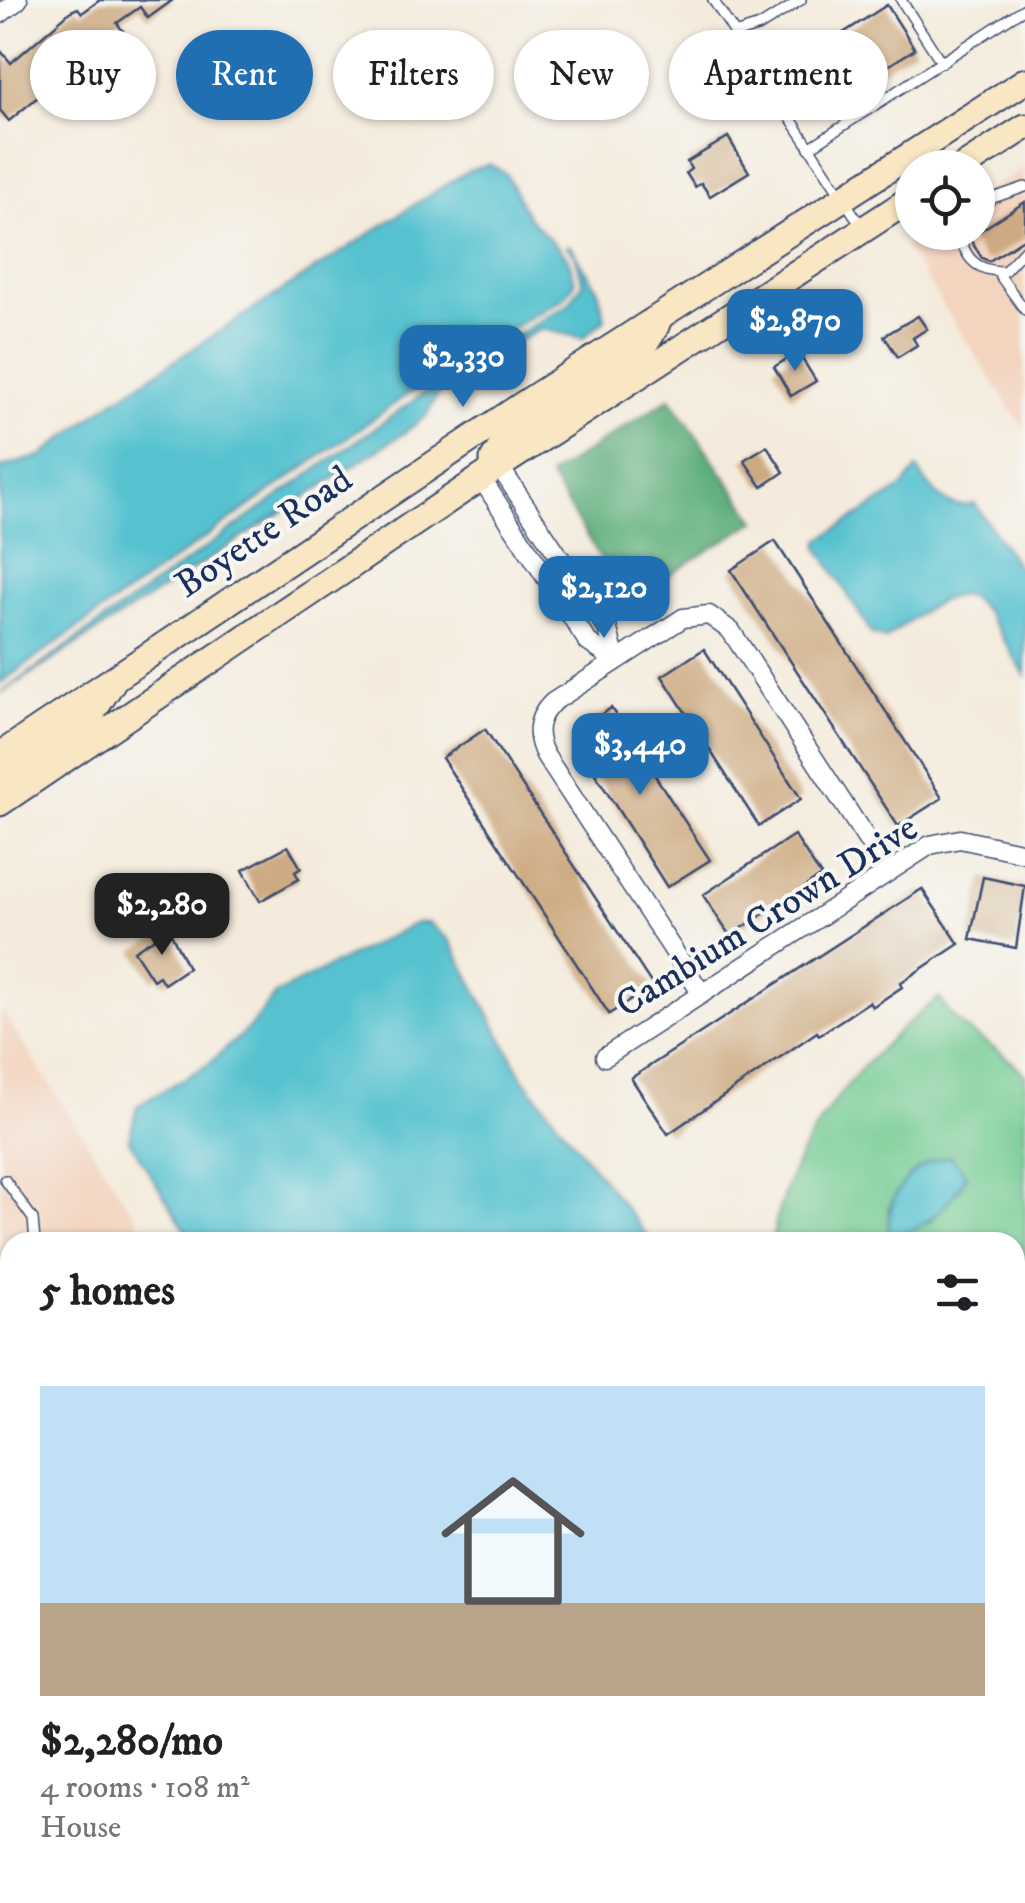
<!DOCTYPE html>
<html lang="en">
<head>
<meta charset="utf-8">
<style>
  body { margin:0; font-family:"IM FELL DW Pica",serif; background:#f6f6f6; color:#202124; height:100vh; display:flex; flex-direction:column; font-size:38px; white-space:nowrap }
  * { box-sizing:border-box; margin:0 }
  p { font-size:32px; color:#757577 }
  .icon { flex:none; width:55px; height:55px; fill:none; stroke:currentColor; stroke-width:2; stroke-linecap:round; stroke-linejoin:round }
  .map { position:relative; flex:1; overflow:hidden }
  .side { position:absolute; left:0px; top:1232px; width:1025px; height:672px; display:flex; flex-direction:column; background:#fff; border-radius:30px 30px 0 0; box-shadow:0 2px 8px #0004 }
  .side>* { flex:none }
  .top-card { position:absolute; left:30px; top:30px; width:965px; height:90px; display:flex; gap:20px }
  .fabs { position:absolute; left:895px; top:150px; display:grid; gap:20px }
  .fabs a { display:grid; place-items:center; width:100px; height:100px; border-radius:50%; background:#fff; box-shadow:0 2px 8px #0004; font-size:50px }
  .price { position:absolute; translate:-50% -85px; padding:0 22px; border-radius:20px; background:#1f6fb2; color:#fff; font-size:32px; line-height:65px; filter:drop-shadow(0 2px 5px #0008) }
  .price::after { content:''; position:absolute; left:50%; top:60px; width:30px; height:22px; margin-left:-15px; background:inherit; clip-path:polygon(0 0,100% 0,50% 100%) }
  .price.on { background:#222; color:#fff }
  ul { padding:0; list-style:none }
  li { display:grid; align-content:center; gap:20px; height:530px; padding:0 40px }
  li+li { border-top:2px solid #e0e0e0 }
  li span { display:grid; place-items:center; height:310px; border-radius:0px; color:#555 }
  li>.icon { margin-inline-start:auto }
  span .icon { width:180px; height:180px; fill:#fffc; stroke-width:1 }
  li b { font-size:42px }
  h2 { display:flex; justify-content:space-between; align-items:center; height:120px; padding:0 40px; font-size:42px }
  .tag { padding:0 35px; border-radius:45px; background:#fff; box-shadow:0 2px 8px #0004; font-size:35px; line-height:90px }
  .tag.on { background:#1f6fb2; color:#fff }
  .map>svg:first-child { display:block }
  .built { fill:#f3d4bf }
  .green { fill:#73cb92; stroke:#477d78; stroke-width:2.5; fill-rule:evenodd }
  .forest { fill:#5eaf7c; stroke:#3c6f6d; stroke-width:2.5 }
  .water { fill:#56c2d0; stroke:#387897; stroke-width:2.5 }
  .building { fill:#cdaa81 }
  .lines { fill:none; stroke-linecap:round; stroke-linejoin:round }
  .service-casing { stroke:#3c4b71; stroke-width:12 }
  .minor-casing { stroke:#3c4b71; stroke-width:21 }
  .secondary-casing { stroke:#3c4b71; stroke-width:29 }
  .path { stroke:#3c4b71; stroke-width:2.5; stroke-dasharray:8 8; stroke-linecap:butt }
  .service { stroke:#fff; stroke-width:9 }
  .minor { stroke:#fff; stroke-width:18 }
  .secondary { stroke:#f9e7c3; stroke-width:25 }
  .labels { text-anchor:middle; stroke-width:8; stroke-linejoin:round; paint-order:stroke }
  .street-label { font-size:38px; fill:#1b2f5e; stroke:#f6f6f2 }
</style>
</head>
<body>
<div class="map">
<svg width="1025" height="1903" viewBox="0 0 1025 1903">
  <rect width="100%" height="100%" fill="#f6f6f2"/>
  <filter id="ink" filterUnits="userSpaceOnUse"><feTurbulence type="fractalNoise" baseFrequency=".01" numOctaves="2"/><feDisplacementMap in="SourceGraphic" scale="20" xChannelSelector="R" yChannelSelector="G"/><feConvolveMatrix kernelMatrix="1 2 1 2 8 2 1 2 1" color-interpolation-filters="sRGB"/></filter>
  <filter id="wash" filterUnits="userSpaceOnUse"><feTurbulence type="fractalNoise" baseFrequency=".0048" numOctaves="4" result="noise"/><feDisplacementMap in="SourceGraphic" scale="40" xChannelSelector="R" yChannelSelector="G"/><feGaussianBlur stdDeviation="2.25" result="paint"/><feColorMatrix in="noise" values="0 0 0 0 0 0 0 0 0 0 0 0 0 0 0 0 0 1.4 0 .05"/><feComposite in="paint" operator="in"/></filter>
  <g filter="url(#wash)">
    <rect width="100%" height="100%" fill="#f4ebdc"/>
    <g class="built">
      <path d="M1025 167V431L904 246 925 233 978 232V198Z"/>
      <path d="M0 1008 152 1242H10V1895H539L544 1903H0Z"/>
    </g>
    <g class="green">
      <path d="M939 998C964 1038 995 1042 1025 1074V1435L1015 1438V1242H772C787 1142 861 1058 939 998ZM950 1156 961 1186 930 1222 895 1235 888 1210C901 1183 919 1161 950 1156Z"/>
      <path d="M164 1895H375L380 1903H169Z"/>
    </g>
    <path class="forest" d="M670 398 756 521 633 597 623 594 549 476Z"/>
    <g class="water">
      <path d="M489 164 506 174 528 217 568 258 575 282 564 298 456 360 0 683V468L41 456 110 403 403 212 468 171Z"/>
      <path d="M566 245 571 247 598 290 605 319 583 338 542 329 470 365 440 390 426 416 404 433 0 694 461 367 568 305 583 283 575 254Z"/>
      <path d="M917 469C933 492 944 511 975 504L1025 577V675C969 585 976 569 885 639L872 634 819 548 820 540 902 488Z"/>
      <path d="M416 923H429L450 941 524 1079 652 1242H193L129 1140 137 1106 209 1064 250 1027 276 994Z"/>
      <path d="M950 1156 966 1174C957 1197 917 1242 889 1231 887 1193 912 1163 950 1156Z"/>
    </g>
    <g id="blocks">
      <g class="building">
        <path d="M100 0H173L148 18 140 7 117 23 125 34 105 48 99 40 57 67 63 76 9 121 0 110V50L11 63 71 11 78 8 82 13Z"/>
        <path d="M887 5 915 49 822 107 795 64Z"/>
        <path d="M728 137 749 172 710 196 701 183 695 187 686 173 691 169 687 162Z"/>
        <path d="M1025 202V238L989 261 982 258 969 238Z"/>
        <path d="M918 316 927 329 913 338 917 345 898 357 884 336Z"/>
        <path d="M798 352 816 381 791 396 774 367Z"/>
        <path d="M767 446 784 472 762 487 744 460Z"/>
        <path d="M775 541 942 798 898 826 731 570Z"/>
        <path d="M704 649 801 799 759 826 662 676Z"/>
        <path d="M611 708 710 860 667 887 573 739 579 734 577 730Z"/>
        <path d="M485 729 653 986 609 1014 442 758Z"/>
        <path d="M794 835 821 876 730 936 703 895Z"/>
        <path d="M288 846 301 868 295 872 299 879 260 901 243 870Z"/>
        <path d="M983 877 1025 886 1016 948 970 939Z"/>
        <path d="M922 889 959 944 900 983 902 987 872 1007 869 1002 819 1035 817 1032 668 1134 631 1078Z"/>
        <path d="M169 929 188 968 164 984 159 976 153 980 134 951Z"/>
      </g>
    </g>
  </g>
  <g filter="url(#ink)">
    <use href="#blocks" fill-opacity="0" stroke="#3c4b71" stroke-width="2.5"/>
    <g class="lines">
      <defs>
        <g id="service">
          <path d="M713 0 862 227"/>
          <path d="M901 0 942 63"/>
          <path d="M734 34 760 26 801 0"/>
          <path d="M809 148 1025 8"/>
          <path d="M978 212 993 198 1025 187"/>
          <path d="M958 232C965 256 974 271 1002 271"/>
          <path d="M1025 249 1000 276 1025 310"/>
          <path d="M5 1180 33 1219 35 1242"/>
          <path d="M0 1275 10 1274"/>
        </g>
        <g id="minor">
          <path d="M0 14 18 0"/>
          <path d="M499 466 608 630 616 661"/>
          <path d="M481 478 588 642 616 661"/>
          <path d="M702 994 545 755C535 735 536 718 553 702L683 618 709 615 731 631 888 872"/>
          <path d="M605 1057 930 845 960 839 1025 853"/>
          <path d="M1015 1861 1025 1863"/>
          <path d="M839 1903 854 1895"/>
        </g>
        <g id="secondary">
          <path d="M961 168 1025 127"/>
          <path d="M493 460C525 400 639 378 658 321"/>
          <path d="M0 755 522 405 1025 81"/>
          <path d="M0 779 90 716 112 683"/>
          <path d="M0 803 481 478 912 198"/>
        </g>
      </defs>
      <use href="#service" class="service-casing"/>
      <use href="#minor" class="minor-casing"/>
      <use href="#secondary" class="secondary-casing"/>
      <path class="path" d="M30 1903 42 1895"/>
      <use href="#service" class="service"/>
      <use href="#minor" class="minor"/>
      <use href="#secondary" class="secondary"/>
    </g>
  </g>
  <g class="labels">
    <g class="street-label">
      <text transform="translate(263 531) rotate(-34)" y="13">Boyette Road</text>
      <text transform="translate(766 915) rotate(-32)" y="13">Cambium Crown Drive</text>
    </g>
  </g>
</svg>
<div class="fabs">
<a><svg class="icon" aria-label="locate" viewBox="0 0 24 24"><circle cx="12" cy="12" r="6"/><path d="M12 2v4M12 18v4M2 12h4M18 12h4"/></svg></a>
</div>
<b class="price" style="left:795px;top:374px">$2,870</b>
<b class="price" style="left:463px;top:410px">$2,330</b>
<b class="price" style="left:604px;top:641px">$2,120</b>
<b class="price" style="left:640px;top:798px">$3,440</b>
<b class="price on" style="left:162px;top:958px">$2,280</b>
<div class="top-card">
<a class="tag">Buy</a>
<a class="tag on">Rent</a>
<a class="tag">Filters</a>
<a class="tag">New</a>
<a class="tag">Apartment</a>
</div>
<section class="side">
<h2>5 homes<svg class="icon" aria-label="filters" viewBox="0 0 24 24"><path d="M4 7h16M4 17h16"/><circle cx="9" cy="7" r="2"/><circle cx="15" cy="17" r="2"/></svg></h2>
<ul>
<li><span style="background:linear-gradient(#bfe0f5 70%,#b9a48a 0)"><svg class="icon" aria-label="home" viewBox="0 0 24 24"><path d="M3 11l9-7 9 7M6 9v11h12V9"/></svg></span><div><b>$2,280/mo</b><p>4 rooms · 108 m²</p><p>House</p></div></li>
</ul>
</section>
</div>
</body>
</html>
